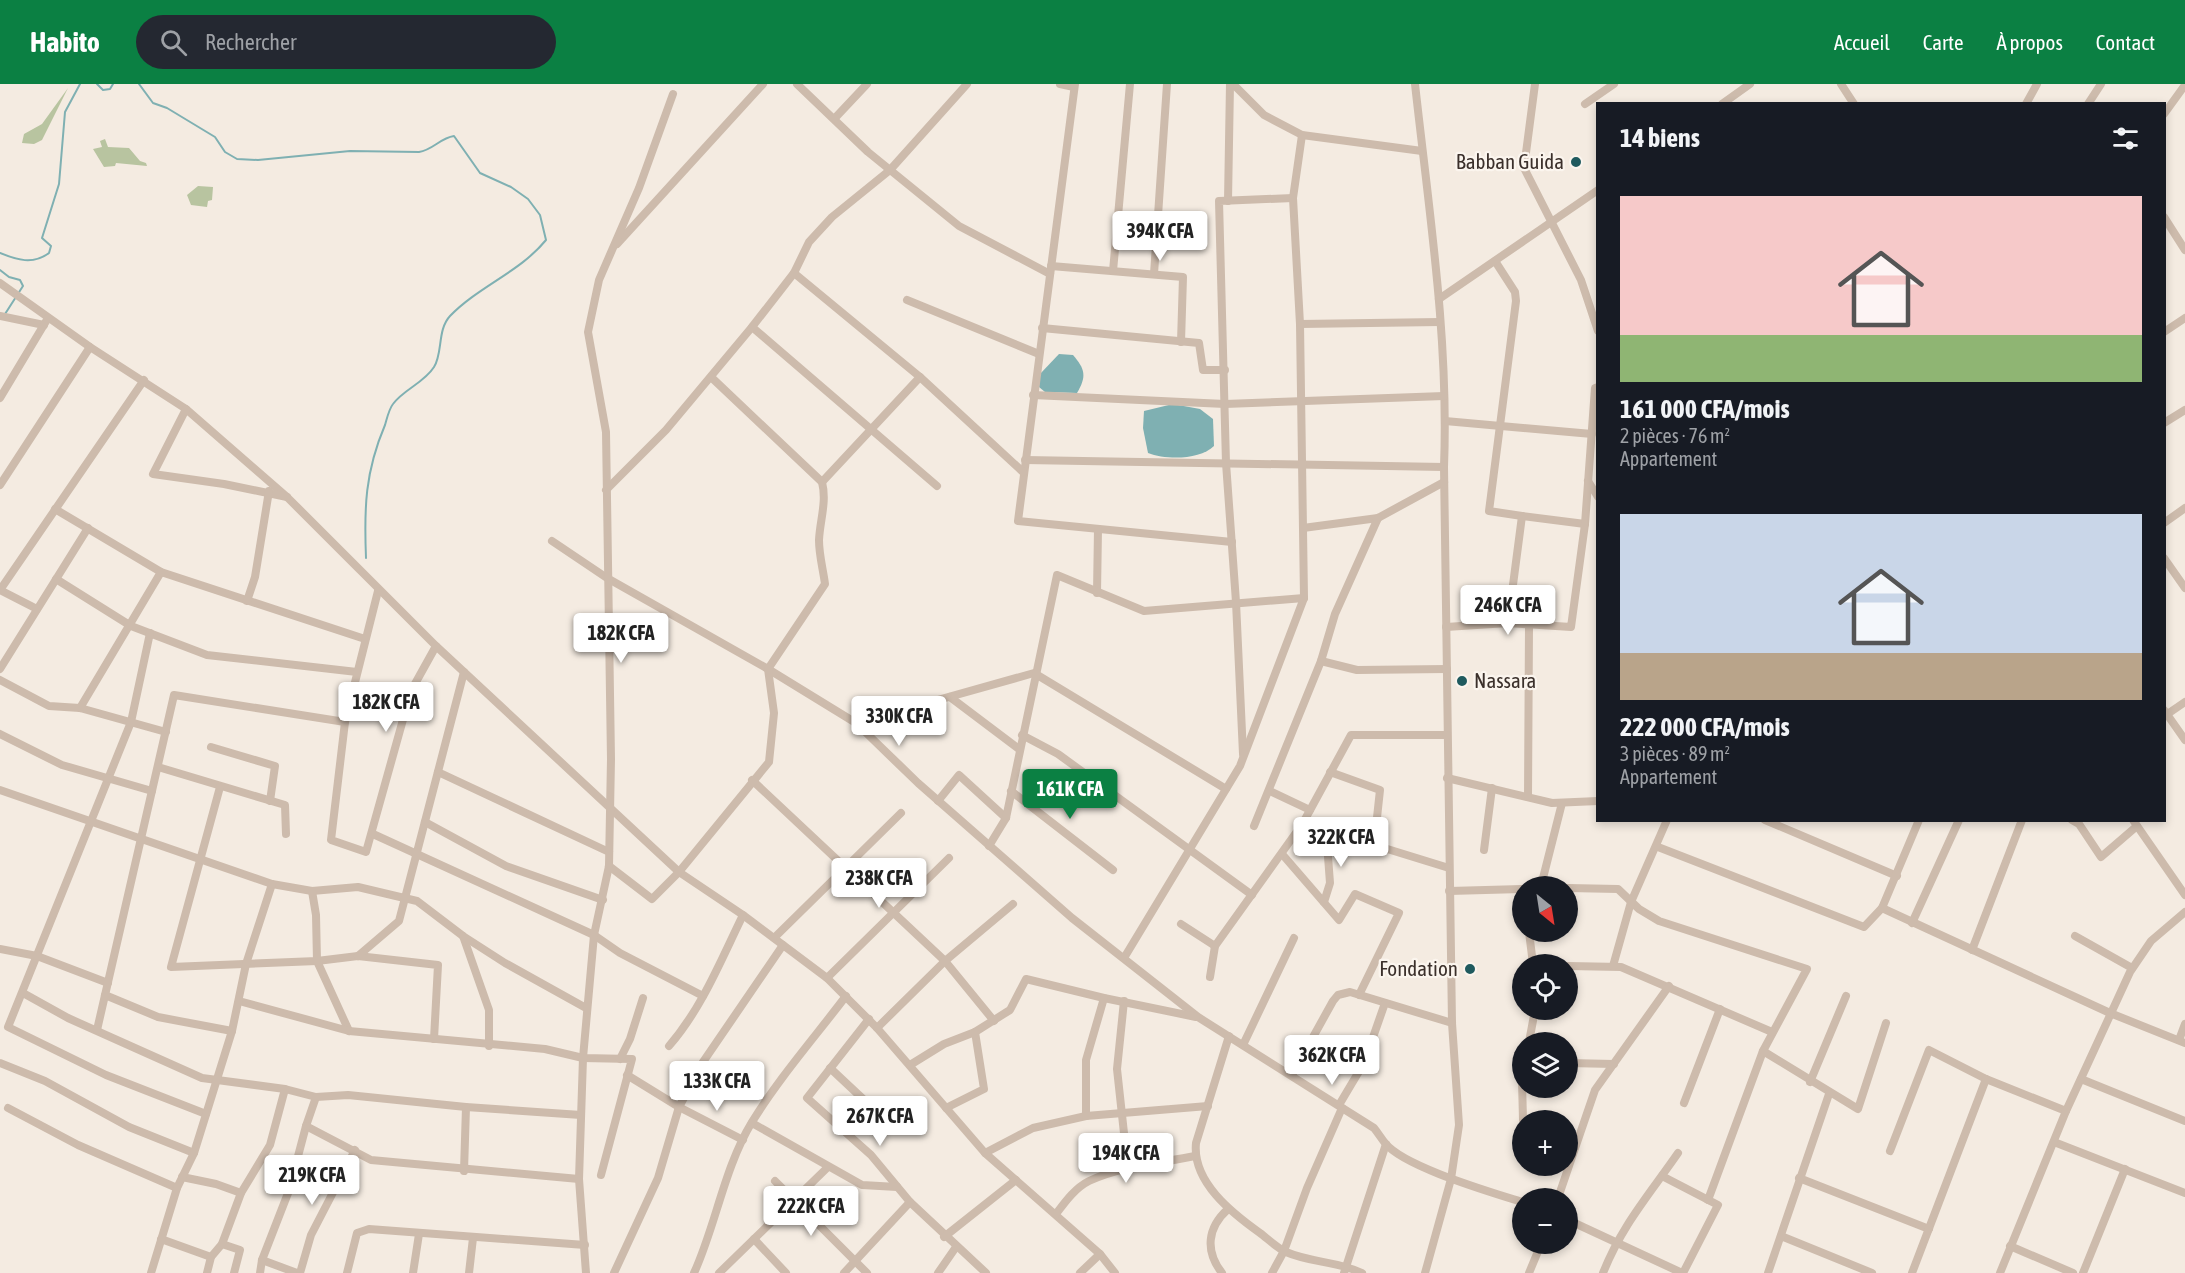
<!DOCTYPE html>
<html lang="fr">
<head>
<meta charset="utf-8">
<style>
  body { margin:0; font-family:"Asap Condensed",sans-serif; background:#242831; color:#f1f3f6; height:100vh; display:flex; flex-direction:column; font-size:22px; white-space:nowrap }
  * { box-sizing:border-box; margin:0 }
  p { font-size:20px; color:#9ea1a6 }
  .icon { flex:none; width:33px; height:33px; fill:none; stroke:currentColor; stroke-width:2; stroke-linecap:round; stroke-linejoin:round }
  .map { position:relative; flex:1; overflow:hidden }
  .sheet { position:absolute; left:1596px; top:18px; width:570px; height:720px; display:flex; flex-direction:column; background:#171b24; border-radius:0px; box-shadow:0 3px 9px #0003 }
  .sheet>* { flex:none }
  .needle { width:39px; rotate:150deg }
  .controls { position:absolute; left:1512px; top:792px; display:grid; gap:12px }
  .controls a { display:grid; place-items:center; width:66px; height:66px; border-radius:50%; background:#171b24; box-shadow:0 3px 9px #0003; font-size:30px }
  .price { position:absolute; translate:-50% -51px; padding:0 14px; border-radius:6px; background:#fff; color:#222; font-size:20px; line-height:39px; filter:drop-shadow(0 2px 3px #0008) }
  .price::after { content:''; position:absolute; left:50%; top:36px; width:18px; height:14px; margin-left:-9px; background:inherit; clip-path:polygon(0 0,100% 0,50% 100%) }
  .price.on { background:#0b8043; color:#fff }
  ul { padding:0; list-style:none }
  li { display:grid; align-content:center; gap:12px; height:318px; padding:0 24px }
  li span { display:grid; place-items:center; height:186px; border-radius:0px; color:#555 }
  li>.icon { margin-inline-start:auto }
  span .icon { width:108px; height:108px; fill:#fffc; stroke-width:1 }
  li b { font-size:26px }
  h2 { display:flex; justify-content:space-between; align-items:center; height:72px; padding:0 24px; font-size:26px }
  header { display:flex; align-items:center; gap:36px; box-sizing:border-box; height:84px; padding:0 30px; background:#0b8043; color:#fff }
  header strong { font-size:28px }
  nav { display:flex; gap:33px; margin-inline-start:auto; font-size:21px }
  .search { width:420px; height:54px; background:#242831; display:flex; align-items:center; gap:15px; box-sizing:border-box; padding:0 21px; border-radius:33px; color:#9ea1a6; font-size:22px }
  .map>svg:first-child { display:block }
  .green { fill:#b8c4a0 }
  .water { fill:#7fb0b2 }
  .lines { fill:none; stroke-linecap:round; stroke-linejoin:round }
  .stream { stroke:#7fb0b2; stroke-width:2 }
  .minor { stroke:#cdbbac; stroke-width:8 }
  .poi-dot { fill:#1f5a5e; stroke:#fbf5ee; stroke-width:2 }
  .labels { text-anchor:middle; stroke-width:4.5; stroke-linejoin:round; paint-order:stroke }
  .poi-label { font-size:21px; fill:#3b302b; stroke:#fbf5ee; text-anchor:end }
</style>
</head>
<body>
<header>
<strong>Habito</strong>
<div class="search"><svg class="icon" aria-label="search" viewBox="0 0 24 24"><circle cx="10" cy="10" r="6"/><path d="M15 15l6 6"/></svg>Rechercher</div>
<nav><a>Accueil</a><a>Carte</a><a>À propos</a><a>Contact</a></nav>
</header>
<div class="map">
<svg width="2185" height="1189" viewBox="0 0 2185 1189">
  <rect width="100%" height="100%" fill="#f4ebe1"/>
  <g class="green">
    <path d="M68 4 42 56 34 60 22 59 24 50 42 40Z"/>
    <path d="M105 55 108 63 129 64 140 77 146 79 147 82 116 79 115 82 104 83 93 65 102 63 100 57Z"/>
    <path d="M198 102 213 103 212 116 208 117 207 123 191 121 187 111Z"/>
  </g>
  <g class="water">
    <path d="M1059 270 1073 271C1085 285 1087 292 1077 309L1045 308 1039 303 1040 290Z"/>
    <path d="M1173 320 1200 325 1213 335 1214 362C1200 376 1166 376 1148 369L1143 344 1144 327Z"/>
  </g>
  <g class="lines">
    <g class="stream">
      <path d="M97 0 103 6 110 5 113 0"/>
      <path d="M139 0 153 19 167 24 215 53 225 68 237 75 258 76 350 67 419 68C433 66 440 54 454 52L480 89 511 103 528 115 540 131 546 156C520 188 479 202 450 232 437 246 443 269 434 283 424 299 404 305 393 320 389 325 387 334 385 341 365 388 364 424 366 474"/>
      <path d="M0 169C17 176 33 181 49 169L51 162 42 154 59 100 65 28 80 0"/>
      <path d="M0 186 9 193 20 196 23 202 5 230"/>
    </g>
    <g class="minor">
      <path d="M797 0 868 68 959 142 1050 190"/>
      <path d="M1060 0 1074 3"/>
      <path d="M1075 0 1018 437 1232 458"/>
      <path d="M1233 0 1264 31 1302 51 1422 67"/>
      <path d="M1415 0C1429 127 1449 255 1444 383L1452 939 1459 1041 1451 1095 1425 1189"/>
      <path d="M1535 0 1524 84 1581 196 1598 247"/>
      <path d="M1841 0 1854 20"/>
      <path d="M1585 20 1614 0"/>
      <path d="M1722 20 1750 0"/>
      <path d="M2026 20 2037 0"/>
      <path d="M2088 20 2101 0"/>
      <path d="M2164 30 2185 1"/>
      <path d="M835 34 867 0"/>
      <path d="M1228 117 1230 0"/>
      <path d="M2164 133 2185 166"/>
      <path d="M617 160 763 0"/>
      <path d="M1495 177 1515 208 1516 217 1489 427 1522 432"/>
      <path d="M1051 182 1183 193 1181 258"/>
      <path d="M1113 187 1130 0"/>
      <path d="M794 189 920 293 1023 388"/>
      <path d="M1154 190 1167 0"/>
      <path d="M0 199 90 263 186 325 287 413 436 562 679 788 743 831 827 894 877 944 985 1069 1100 1170 1115 1189"/>
      <path d="M1439 215 1598 106"/>
      <path d="M907 216 1039 270"/>
      <path d="M0 232 44 241"/>
      <path d="M1300 240 1440 238"/>
      <path d="M752 243 937 402"/>
      <path d="M1042 244 1199 259 1203 286H1225"/>
      <path d="M2164 248 2185 234"/>
      <path d="M1033 311 1225 320 1444 312"/>
      <path d="M0 314 48 234"/>
      <path d="M186 325 153 390 224 400 287 413"/>
      <path d="M1445 337 1592 350"/>
      <path d="M2164 339 2185 326"/>
      <path d="M1025 376 1444 383"/>
      <path d="M1588 397 1598 413"/>
      <path d="M822 398 920 293"/>
      <path d="M0 401 90 263"/>
      <path d="M606 406 666 346 752 243 794 189 809 158 832 133 890 86 967 0"/>
      <path d="M55 425 161 488 365 555"/>
      <path d="M2164 439 2185 424"/>
      <path d="M1303 444 1378 434 1444 398"/>
      <path d="M552 457 607 494 768 585 856 639 918 699 1072 834 1198 933 1374 1044C1378 1049 1381 1054 1385 1059 1404 1083 1491 1108 1522 1118"/>
      <path d="M2164 474 2185 504"/>
      <path d="M56 495 131 542 207 571 357 588"/>
      <path d="M378 507 345 638 331 756 366 768 411 607 436 562"/>
      <path d="M1097 509 1098 445"/>
      <path d="M247 517 255 493 269 407"/>
      <path d="M37 525 0 506 144 296"/>
      <path d="M1508 539 1522 432 1585 440"/>
      <path d="M1446 543 1508 539 1571 543 1585 440 1595 304 1598 303"/>
      <path d="M150 549 131 638 8 943 106 991 206 1030"/>
      <path d="M1321 577 1357 586 1447 585"/>
      <path d="M0 585 88 444"/>
      <path d="M0 596 49 622 80 624 166 648"/>
      <path d="M950 613 1019 665"/>
      <path d="M80 624 161 488"/>
      <path d="M2164 626 2185 656"/>
      <path d="M2166 631 2185 618"/>
      <path d="M856 639 1034 589 1226 705"/>
      <path d="M0 650 62 681 152 707"/>
      <path d="M1022 651 1058 670 1252 811"/>
      <path d="M211 663 275 682 270 717"/>
      <path d="M1243 670 1236 518 1226 379 1219 117 1293 114"/>
      <path d="M158 683 285 721 286 750"/>
      <path d="M438 688 609 768"/>
      <path d="M1330 688 1380 706 1374 761"/>
      <path d="M1447 694 1552 719 1598 717"/>
      <path d="M752 696 945 877 994 937"/>
      <path d="M220 703 171 883 317 877 358 872 438 881 434 955"/>
      <path d="M0 706 272 800 312 807 358 803 417 817 463 852 505 879 586 924"/>
      <path d="M1011 707 1113 786"/>
      <path d="M1270 707 1310 726"/>
      <path d="M1528 713 1529 542"/>
      <path d="M938 717 959 691 1006 734"/>
      <path d="M1765 736 1897 792"/>
      <path d="M2072 736 2079 740 2101 773 2137 742"/>
      <path d="M2133 736 2185 811"/>
      <path d="M425 738 506 782 603 816"/>
      <path d="M1303 739 1449 784"/>
      <path d="M1254 742 1321 577 1335 530 1378 434"/>
      <path d="M373 750 594 851 620 869 703 912"/>
      <path d="M989 762 1006 734 1057 491 1144 527 1304 514"/>
      <path d="M1658 763 1864 843 1882 824 1919 736"/>
      <path d="M1484 766 1492 704"/>
      <path d="M1282 770 1339 836 1355 810 1399 829 1359 911"/>
      <path d="M609 782 652 815 679 788 769 678 774 629 768 585 825 500C823 485 819 471 819 456 820 436 827 418 822 398L711 293"/>
      <path d="M1541 802 1562 719"/>
      <path d="M1568 804 1618 805 1639 825 1659 837 1807 885 1763 967 1708 1116"/>
      <path d="M312 807 316 831 317 877 349 947"/>
      <path d="M1449 807 1522 805"/>
      <path d="M1324 818 1330 799 1326 746"/>
      <path d="M1882 824 2110 929 2185 959"/>
      <path d="M1912 839 1959 736"/>
      <path d="M1181 840 1215 862"/>
      <path d="M1529 848 1533 880"/>
      <path d="M463 852 489 926V962"/>
      <path d="M2075 852 2132 884"/>
      <path d="M774 854 901 729"/>
      <path d="M0 865 37 872 108 899"/>
      <path d="M1972 866 2022 736"/>
      <path d="M358 872 399 837 464 588"/>
      <path d="M1124 874 1240 682 1304 514 1300 240 1293 114 1302 51"/>
      <path d="M1568 882 1621 883 1772 948"/>
      <path d="M1613 882 1631 818 1667 736"/>
      <path d="M1210 893 1215 862 1303 739 1351 651H1447"/>
      <path d="M827 894 949 774"/>
      <path d="M23 909 68 934 202 994 285 1005 316 1013 348 1011 466 1023 581 1031"/>
      <path d="M105 911 158 933 232 947"/>
      <path d="M239 917 349 947 545 965 583 974 632 975 601 1091"/>
      <path d="M1124 917 1117 985 1128 1086"/>
      <path d="M869 935 807 1014 871 1071 910 1118 986 1189"/>
      <path d="M877 944 945 877 1013 820"/>
      <path d="M97 946 174 611 345 638"/>
      <path d="M1229 952 1196 1059C1192 1098 1232 1129 1260 1149 1268 1155 1277 1164 1286 1168 1311 1179 1338 1177 1362 1189"/>
      <path d="M2179 956 2185 940"/>
      <path d="M1529 958 1535 926"/>
      <path d="M1243 961 1294 854"/>
      <path d="M669 962C702 924 721 876 743 831"/>
      <path d="M1763 967 1858 1025 1886 939"/>
      <path d="M620 975 630 955 643 914"/>
      <path d="M0 979 45 997 129 1043 194 1069"/>
      <path d="M1568 979 1614 980"/>
      <path d="M910 981 944 960 975 948 1010 926 1026 895 1104 914 1196 933"/>
      <path d="M830 984 878 1029"/>
      <path d="M627 991 679 1023 743 1056"/>
      <path d="M1292 991 1333 917 1338 911 1350 908 1452 939"/>
      <path d="M2081 995 2185 1037"/>
      <path d="M1522 997 1523 1036"/>
      <path d="M1810 998 1846 912"/>
      <path d="M316 1013 306 1042 371 1076 579 1095"/>
      <path d="M1684 1019 1720 925"/>
      <path d="M1339 1021 1364 979 1385 919"/>
      <path d="M8 1024 78 1061 177 1104"/>
      <path d="M946 1024 984 1005 975 948"/>
      <path d="M1086 1032V976L1104 914"/>
      <path d="M752 1039 862 1101 897 1103"/>
      <path d="M2054 1058 2185 1109"/>
      <path d="M1890 1067 1929 966 1986 995 2066 1027"/>
      <path d="M985 1069 1033 1044 1086 1032 1208 1022"/>
      <path d="M464 1087 466 1023"/>
      <path d="M1662 1092 1718 1121 1683 1189"/>
      <path d="M182 1093 216 1100 241 1109"/>
      <path d="M1799 1094 1929 1145"/>
      <path d="M775 1097 867 1189"/>
      <path d="M1558 1114 1595 1006 1669 902"/>
      <path d="M1056 1130C1065 1118 1075 1104 1089 1097 1121 1082 1161 1079 1195 1072"/>
      <path d="M1568 1136 1682 1189"/>
      <path d="M1781 1152 1872 1189"/>
      <path d="M944 1153 1016 1096"/>
      <path d="M161 1155 211 1173"/>
      <path d="M754 1155 786 1189"/>
      <path d="M222 1160 240 1166 234 1189"/>
      <path d="M2010 1162 2073 1189"/>
      <path d="M262 1176 297 1189"/>
      <path d="M151 1189 177 1104 194 1069 232 947 246 880 272 800"/>
      <path d="M207 1189 211 1173 222 1160 241 1109 270 1061 285 1005"/>
      <path d="M260 1189 262 1176 297 1086V1076L306 1042"/>
      <path d="M300 1189 311 1151 355 1066"/>
      <path d="M347 1189 357 1149 369 1145 585 1161"/>
      <path d="M413 1189 419 1150"/>
      <path d="M469 1189 473 1154"/>
      <path d="M586 1189 579 1095 583 974 594 851 609 782 611 675 606 348 588 248 599 196 639 104 673 10"/>
      <path d="M614 1189 658 1094 679 1023 703 978 783 861"/>
      <path d="M694 1189C716 1141 724 1084 752 1038 779 994 815 953 846 912"/>
      <path d="M719 1189 828 1083"/>
      <path d="M844 1189 910 1118"/>
      <path d="M938 1189 956 1163"/>
      <path d="M1080 1189 1100 1170"/>
      <path d="M1222 1189C1205 1167 1207 1144 1228 1125"/>
      <path d="M1272 1189 1284 1167 1307 1104 1342 1024"/>
      <path d="M1344 1189 1386 1060"/>
      <path d="M1529 1189 1541 1160"/>
      <path d="M1603 1189C1622 1141 1649 1111 1678 1069"/>
      <path d="M1768 1189 1829 1010"/>
      <path d="M1912 1189 1986 995"/>
      <path d="M2000 1189 2066 1027 2130 888 2151 857 2185 828"/>
      <path d="M2083 1189 2125 1085"/>
    </g>
  </g>
  <g class="poi-dot">
    <circle cx="1576" cy="78" r="6"/>
    <circle cx="1462" cy="597" r="6"/>
    <circle cx="1470" cy="885" r="6"/>
  </g>
  <g class="labels">
    <g class="poi-label">
      <text x="1564" y="85">Babban Guida</text>
      <text x="1474" y="604" text-anchor="start">Nassara</text>
      <text x="1458" y="892">Fondation</text>
    </g>
  </g>
</svg>
<div class="controls">
<a><svg class="needle" viewBox="-14 -14 28 28"><path d="M0-13l5 13h-10z" fill="#e53935"/><path d="M0 13l5-13h-10z" fill="#9ea1a6"/></svg></a>
<a><svg class="icon" aria-label="locate" viewBox="0 0 24 24"><circle cx="12" cy="12" r="6"/><path d="M12 2v4M12 18v4M2 12h4M18 12h4"/></svg></a>
<a><svg class="icon" aria-label="layers" viewBox="0 0 24 24"><path d="M12 4l9 5-9 5-9-5zM3 14l9 5 9-5"/></svg></a>
<a>+</a>
<a>−</a>
</div>
<b class="price" style="left:1160px;top:178px">394K CFA</b>
<b class="price" style="left:1508px;top:552px">246K CFA</b>
<b class="price" style="left:621px;top:580px">182K CFA</b>
<b class="price" style="left:386px;top:649px">182K CFA</b>
<b class="price" style="left:899px;top:663px">330K CFA</b>
<b class="price on" style="left:1070px;top:736px">161K CFA</b>
<b class="price" style="left:1341px;top:784px">322K CFA</b>
<b class="price" style="left:879px;top:825px">238K CFA</b>
<b class="price" style="left:1332px;top:1002px">362K CFA</b>
<b class="price" style="left:717px;top:1028px">133K CFA</b>
<b class="price" style="left:880px;top:1063px">267K CFA</b>
<b class="price" style="left:1126px;top:1100px">194K CFA</b>
<b class="price" style="left:312px;top:1122px">219K CFA</b>
<b class="price" style="left:811px;top:1153px">222K CFA</b>
<section class="sheet">
<h2>14 biens<svg class="icon" aria-label="filters" viewBox="0 0 24 24"><path d="M4 7h16M4 17h16"/><circle cx="9" cy="7" r="2"/><circle cx="15" cy="17" r="2"/></svg></h2>
<ul>
<li><span style="background:linear-gradient(#f6c9c9 75%,#8fb573 0)"><svg class="icon" aria-label="home" viewBox="0 0 24 24"><path d="M3 11l9-7 9 7M6 9v11h12V9"/></svg></span><div><b>161 000 CFA/mois</b><p>2 pièces · 76 m²</p><p>Appartement</p></div></li>
<li><span style="background:linear-gradient(#c9d6e8 75%,#b9a48a 0)"><svg class="icon" aria-label="home" viewBox="0 0 24 24"><path d="M3 11l9-7 9 7M6 9v11h12V9"/></svg></span><div><b>222 000 CFA/mois</b><p>3 pièces · 89 m²</p><p>Appartement</p></div></li>
</ul>
</section>
</div>
</body>
</html>
